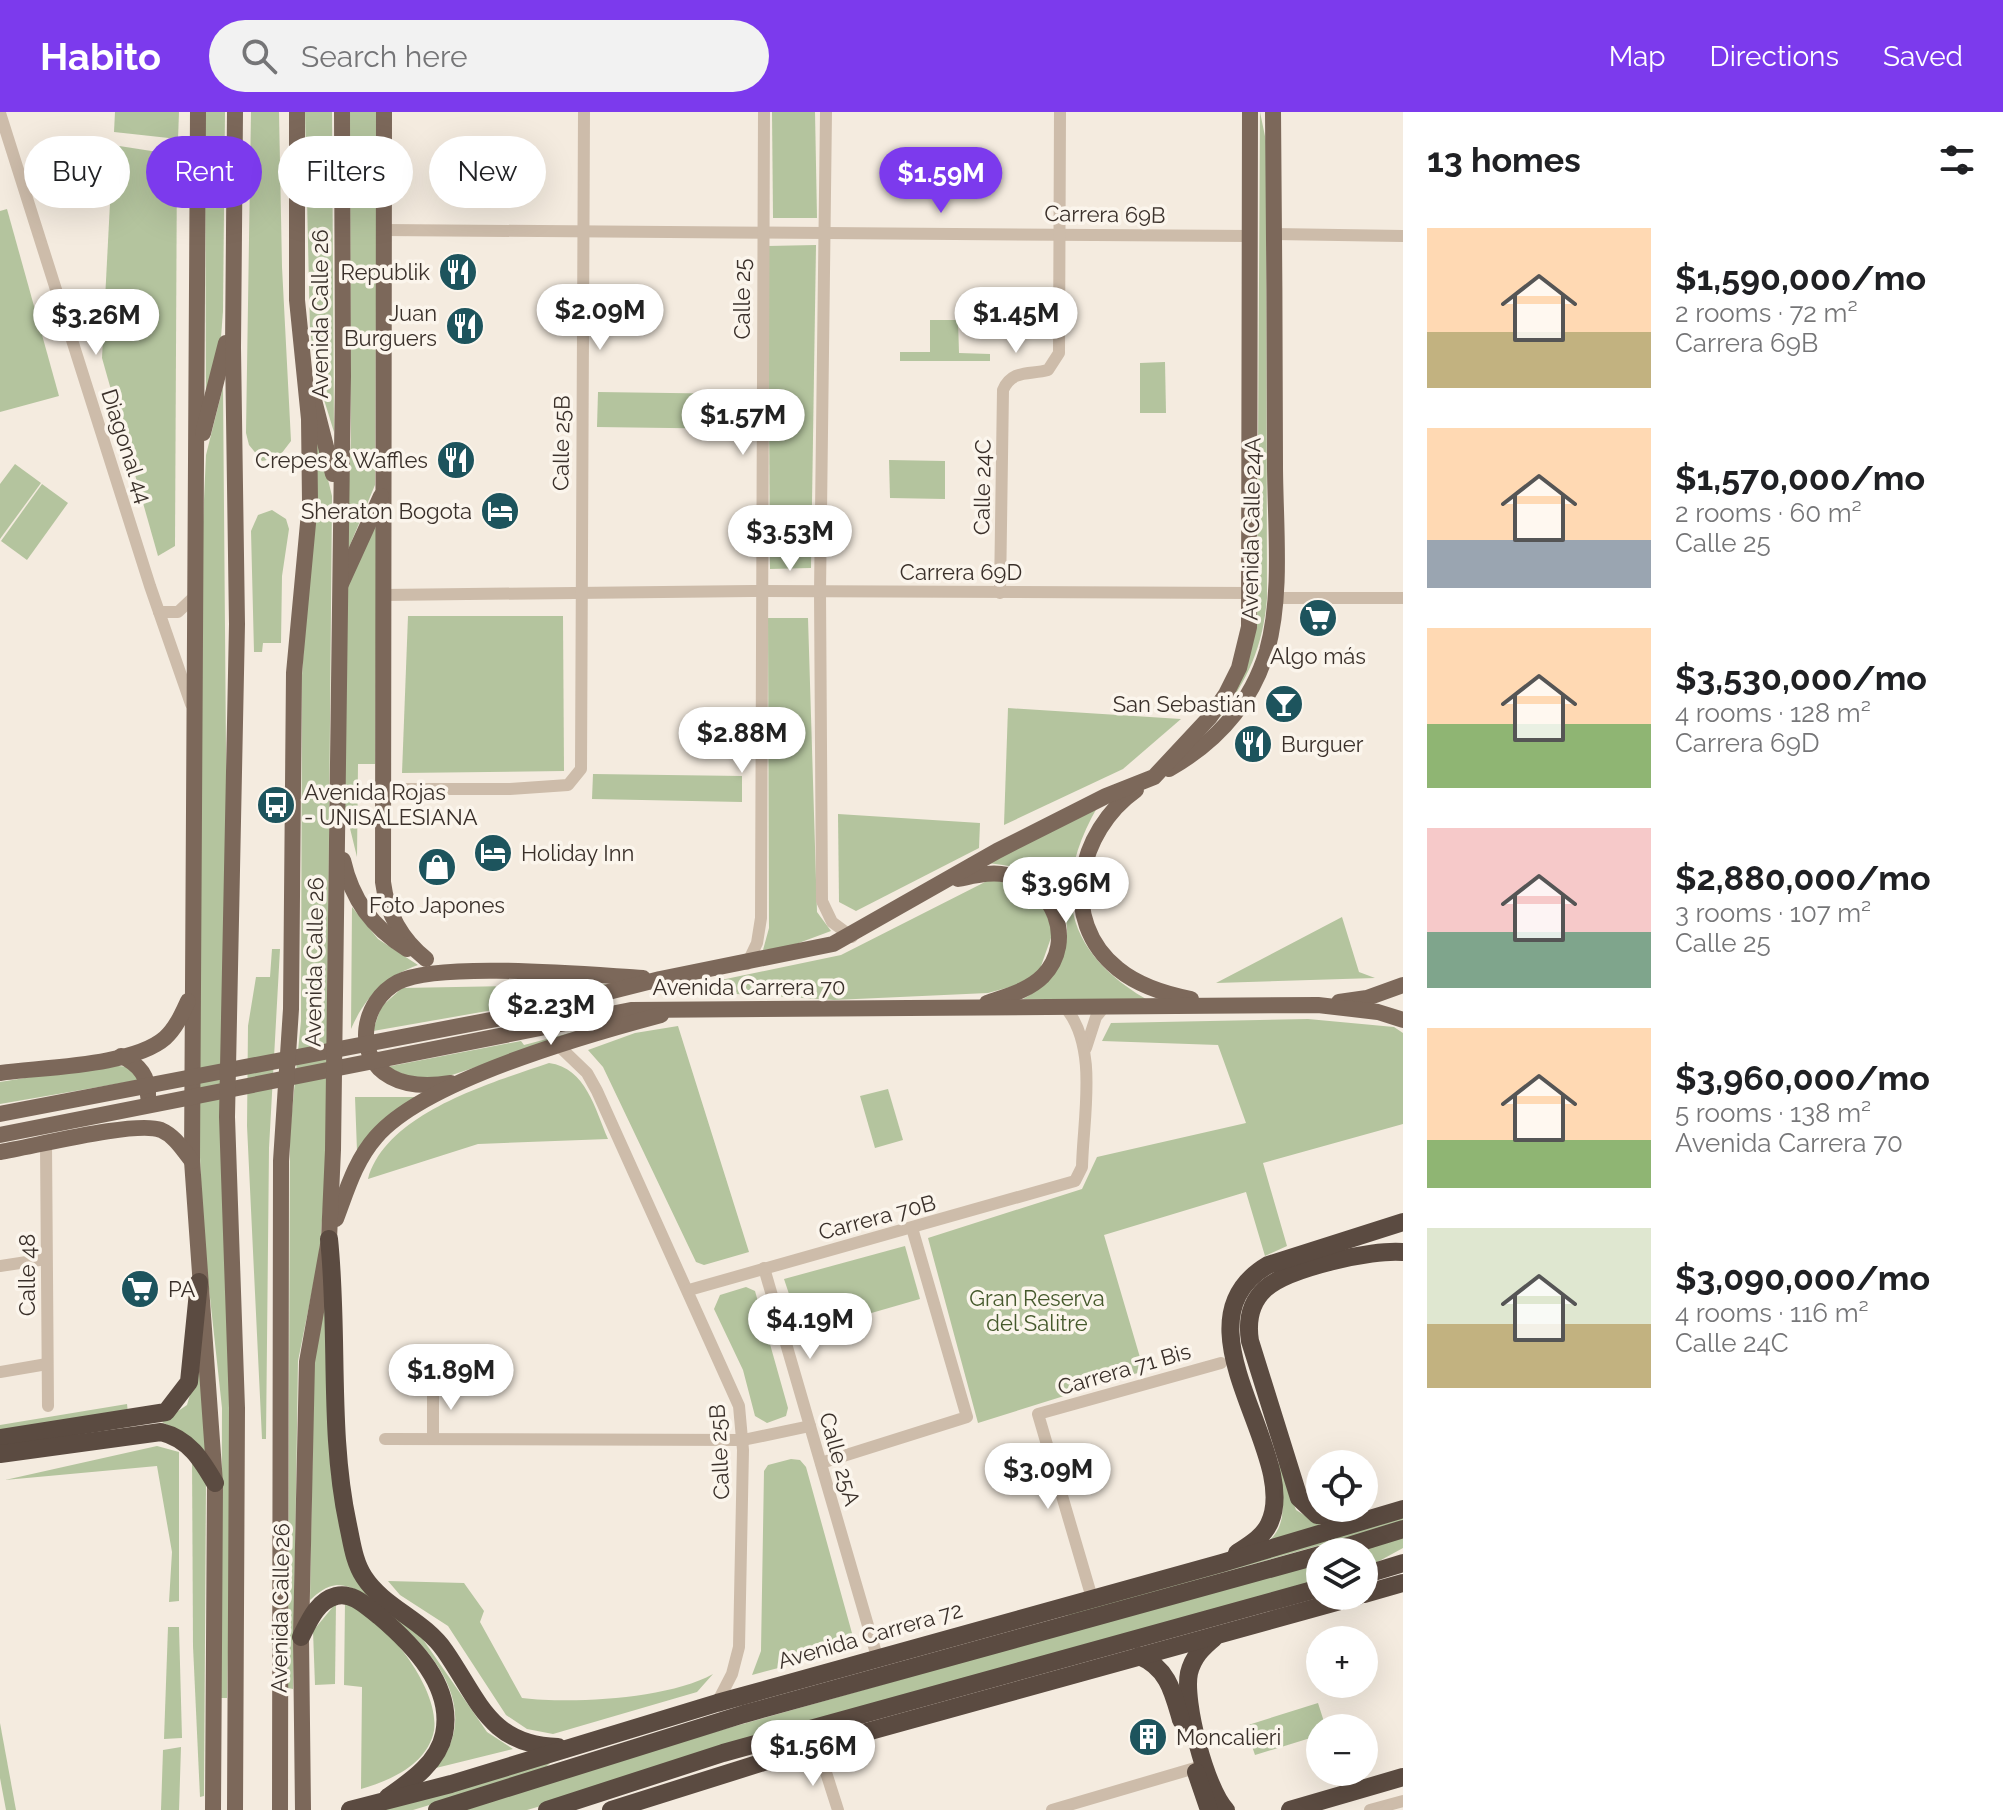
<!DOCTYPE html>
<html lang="en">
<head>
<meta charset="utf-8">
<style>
  body { margin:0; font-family:Raleway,sans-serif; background:#f2f2f2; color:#202124; height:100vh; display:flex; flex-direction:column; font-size:30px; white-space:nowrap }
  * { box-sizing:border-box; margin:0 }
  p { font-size:26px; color:#757577 }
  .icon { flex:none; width:44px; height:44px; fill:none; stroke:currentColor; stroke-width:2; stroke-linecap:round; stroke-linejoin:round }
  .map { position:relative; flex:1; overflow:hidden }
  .details { display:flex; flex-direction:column; background:#fff; width:600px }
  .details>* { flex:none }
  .banner { position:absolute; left:24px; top:24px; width:760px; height:72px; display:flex; gap:16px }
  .tools { position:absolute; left:1306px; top:1338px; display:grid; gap:16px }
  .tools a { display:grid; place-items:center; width:72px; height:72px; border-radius:50%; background:#fff; box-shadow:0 8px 32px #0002; font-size:40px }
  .price { position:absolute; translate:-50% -68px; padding:0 18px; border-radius:28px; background:#fff; color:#222; font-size:26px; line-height:52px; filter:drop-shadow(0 2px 4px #0008) }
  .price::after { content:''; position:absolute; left:50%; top:48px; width:24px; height:18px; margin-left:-12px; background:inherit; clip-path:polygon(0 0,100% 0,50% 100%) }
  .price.current { background:#7c3aed; color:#fff }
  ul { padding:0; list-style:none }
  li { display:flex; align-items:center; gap:24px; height:200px; padding:0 24px }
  li span { display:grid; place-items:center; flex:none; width:224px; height:160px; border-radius:0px; color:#555 }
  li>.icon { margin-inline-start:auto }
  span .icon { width:96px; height:96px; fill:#fffc; stroke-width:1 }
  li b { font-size:34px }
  h2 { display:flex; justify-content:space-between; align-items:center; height:96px; padding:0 24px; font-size:34px }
  .tag { padding:0 28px; border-radius:36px; background:#fff; box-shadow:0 8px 32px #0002; font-size:28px; line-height:72px }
  .tag.current { background:#7c3aed; color:#fff }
  header { display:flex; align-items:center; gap:48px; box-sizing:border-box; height:112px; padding:0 40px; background:#7c3aed; color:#fff }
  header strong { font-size:38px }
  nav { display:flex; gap:44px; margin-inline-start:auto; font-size:28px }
  .search { width:560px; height:72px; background:#f2f2f2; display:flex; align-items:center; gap:20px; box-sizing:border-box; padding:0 28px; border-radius:44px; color:#757577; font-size:30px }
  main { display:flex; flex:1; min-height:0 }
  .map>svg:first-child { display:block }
  .green { fill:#b4c49e }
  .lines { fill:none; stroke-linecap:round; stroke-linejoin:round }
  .minor { stroke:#cdbcaa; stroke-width:12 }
  .major { stroke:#7c685a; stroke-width:16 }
  .highway { stroke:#5b4b41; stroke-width:18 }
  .labels { text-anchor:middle; stroke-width:7; stroke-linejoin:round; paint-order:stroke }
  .street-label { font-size:22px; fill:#3a302a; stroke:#fbf5ec }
  .poi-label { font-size:22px; fill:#3a302a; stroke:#fbf5ec; text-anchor:end }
  .park-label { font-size:22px; fill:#45592c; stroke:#fbf5ec }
</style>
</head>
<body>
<header>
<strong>Habito</strong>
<div class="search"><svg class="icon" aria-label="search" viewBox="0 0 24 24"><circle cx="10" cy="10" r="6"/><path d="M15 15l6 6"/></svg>Search here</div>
<nav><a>Map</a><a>Directions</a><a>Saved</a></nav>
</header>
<main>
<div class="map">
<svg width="1403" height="1698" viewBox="0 0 1403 1698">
  <rect width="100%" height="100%" fill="#f4ebdf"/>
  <g class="green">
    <path d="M115 0H179L178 27 114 20Z"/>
    <path d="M205 0H225L223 199 220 239 206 293Z"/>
    <path d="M251 0H279L282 155 291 329 278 346 262 349 249 333 246 321Z"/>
    <path d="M305 0H332L334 320 316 262 310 218Z"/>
    <path d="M350 0H377L375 373 345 445 351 328Z"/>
    <path d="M772 0H815L817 106H773Z"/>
    <path d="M1260 0 1266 29 1267 486C1263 535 1248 567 1219 607L1232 582 1257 507Z"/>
    <path d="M113 33 177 43 175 434 158 444 102 246Z"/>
    <path d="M7 97 59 284 0 300V99Z"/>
    <path d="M816 133 811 456 770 457 768 134Z"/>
    <path d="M930 208H958L959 241 990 242V249H900V240H930Z"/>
    <path d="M1165 250 1166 301H1140V251Z"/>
    <path d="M223 275 232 1361 227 1586H221L222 1296 203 1121 199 1020 203 410 206 343Z"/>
    <path d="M598 280 742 282V317L597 315Z"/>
    <path d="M317 323 332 384 326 1061 319 1144 298 1249 293 1577 288 1576 290 1019 301 909 302 563Z"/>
    <path d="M889 348 945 349V387L890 386Z"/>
    <path d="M15 352 41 371 0 427V372Z"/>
    <path d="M42 372 68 391 27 448 1 429Z"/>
    <path d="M272 398 286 407 289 417 282 464 281 531H263L262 540H254L251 419 258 403Z"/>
    <path d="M377 405 375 652H358L357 745 345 696 343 477Z"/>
    <path d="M408 504H563L564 659 402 661Z"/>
    <path d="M768 506H808L817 800 831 819 788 835 763 838 769 816Z"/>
    <path d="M1008 596 1181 607 1123 657 1004 713Z"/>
    <path d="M593 662 742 664V690L592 687Z"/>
    <path d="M1098 694C1051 775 1064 839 1146 887H1023C1074 861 1086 792 1031 761 1019 754 1002 753 988 751Z"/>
    <path d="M838 702 980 711 979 736 856 799 839 790Z"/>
    <path d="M989 768 1010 769 1041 788 1053 820 1040 857 1024 871 988 881 834 888 673 878 841 843Z"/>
    <path d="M352 795 378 827 418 853C385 865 365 885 351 917Z"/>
    <path d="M1342 805 1359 860 1375 866 1216 871Z"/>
    <path d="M272 837H280L269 1036 266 1327H262L247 1014 248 914 256 865H270Z"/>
    <path d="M609 872 516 894 373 919 381 895 402 876Z"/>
    <path d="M1308 907 1394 915 1403 921V1012L1263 1051 1287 1134 1265 1144 1246 1080 1104 1123 1144 1259 978 1311 928 1126 1082 1077 1097 1045 1246 1011 1218 933 1102 929 1111 911Z"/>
    <path d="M611 910 449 964 418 968 386 955 521 929 524 933Z"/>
    <path d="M678 914 749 1140 704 1153 696 1150 603 955 588 938 635 921Z"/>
    <path d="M549 951C586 956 595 997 608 1027L478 1032 368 1067C386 1001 491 971 549 951Z"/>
    <path d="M105 953 131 955 139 968 0 992V970Z"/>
    <path d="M888 977 903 1028 875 1036 860 984Z"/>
    <path d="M355 985H416L375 1015 357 1039Z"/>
    <path d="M905 1134 920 1187 802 1221 784 1167Z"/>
    <path d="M330 1166 331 1361 354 1463 422 1526 487 1620 513 1637 436 1656C484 1597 433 1537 385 1499 371 1488 356 1473 337 1473 326 1474 318 1481 310 1488L314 1248Z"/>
    <path d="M746 1175 755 1179 788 1296 786 1304 767 1311 755 1304 743 1258 714 1197 720 1183Z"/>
    <path d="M199 1251 205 1301V1342L189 1325 162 1310 187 1293Z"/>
    <path d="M127 1292 128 1301 0 1323V1313Z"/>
    <path d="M157 1334 179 1340V1489L169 1490 172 1440 157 1354 5 1368Z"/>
    <path d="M192 1342 206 1369 204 1684 200 1685 193 1534Z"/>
    <path d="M791 1347 800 1348 806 1355 855 1532 851 1537 752 1563 761 1539 764 1359 768 1353Z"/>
    <path d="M1279 1351 1296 1398 1322 1414 1268 1430C1292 1408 1281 1380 1272 1353Z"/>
    <path d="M1403 1404V1410L1072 1503 1051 1504Z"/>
    <path d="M1403 1424V1436L1370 1454 1364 1455V1440H1353Z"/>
    <path d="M1320 1449V1469L527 1698H463L661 1635Z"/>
    <path d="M388 1469 464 1471 484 1499 480 1510 522 1586C573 1592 668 1587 713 1562L697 1580 553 1622 527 1617 506 1603 448 1514 400 1483Z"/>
    <path d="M345 1490C383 1503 445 1581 433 1623 424 1654 389 1669 361 1677L362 1575 344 1573Z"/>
    <path d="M336 1491 335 1572 315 1573 313 1519Z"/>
    <path d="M168 1515H179L182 1626 164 1627Z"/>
    <path d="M1320 1536V1563L1315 1565 1307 1540Z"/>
    <path d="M1318 1591 1326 1616H1320V1623L1255 1643 1245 1614Z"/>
    <path d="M0 1611 16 1698H6L0 1666Z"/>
    <path d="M181 1635 179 1698H161L163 1638Z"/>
    <path d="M552 1649 542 1659 413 1698H379Z"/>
  </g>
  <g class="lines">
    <g class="minor">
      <path d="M826 0 820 480 822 789 832 810 852 825"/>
      <path d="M0 1 150 474 191 592"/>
      <path d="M383 118 1251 124"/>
      <path d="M1274 122 1403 124"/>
      <path d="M1000 481 1003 278C1012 257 1030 263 1048 258L1059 241 1060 0"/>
      <path d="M383 483 752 479 1250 481"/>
      <path d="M1274 486H1403"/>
      <path d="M159 500H178L195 484"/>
      <path d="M383 677H510L568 673 581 657 584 0"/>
      <path d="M747 852 757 831 761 806 764 0"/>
      <path d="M560 935 587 961 597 979 739 1294 743 1338 739 1535 732 1562 717 1591"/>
      <path d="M1086 936 1096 905 1105 894"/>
      <path d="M46 1032 48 1294"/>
      <path d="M0 1154 46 1147"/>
      <path d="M764 1156 878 1548"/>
      <path d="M689 1178 1075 1069 1082 1055C1083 1005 1099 935 1065 895"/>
      <path d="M0 1260 47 1252"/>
      <path d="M385 1327 743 1328 810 1314"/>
      <path d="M433 1327V1273"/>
      <path d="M821 1351 967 1305 912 1116"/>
      <path d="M1092 1486 1038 1302 1221 1251"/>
      <path d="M805 1637 822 1648 838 1698"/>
      <path d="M1052 1698 1195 1656"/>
      <path d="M1370 1698 1403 1689"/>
    </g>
    <g class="major">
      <path d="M198 0 192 1049 215 1371 213 1698"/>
      <path d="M384 0 383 770C387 802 401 827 426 847"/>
      <path d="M314 288 333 362"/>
      <path d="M203 321 226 231"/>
      <path d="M341 472 381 384"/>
      <path d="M1169 657C1215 631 1251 592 1267 539 1283 481 1275 412 1275 352 1275 235 1274 117 1273 0"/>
      <path d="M1136 678C1078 719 1057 808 1118 857 1139 874 1165 882 1191 887"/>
      <path d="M343 748C352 788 372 815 407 837"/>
      <path d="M958 767C974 764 991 759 1007 763 1053 772 1077 828 1043 864 1028 879 1006 884 987 891"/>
      <path d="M1339 890 1367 886 1403 873"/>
      <path d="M121 944C139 952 149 965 148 984"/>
      <path d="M0 961C43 955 133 954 165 926 176 916 182 902 188 889"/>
      <path d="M451 971C432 974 409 975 391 965 352 944 362 889 398 870 440 849 590 863 643 866"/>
      <path d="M0 1002 517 903 660 867 833 832 997 739 1106 684 1154 665 1210 605 1226 582 1239 556 1249 515 1250 0"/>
      <path d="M0 1023 631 898 1318 893 1378 900 1403 908"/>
      <path d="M0 1040C32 1035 136 1008 161 1018 175 1024 183 1038 192 1049"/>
      <path d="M336 1107C347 1078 355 1049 376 1025 425 968 586 923 661 903"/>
      <path d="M235 1698 237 1296 227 1005 237 512 233 236 235 0"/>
      <path d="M280 1698 281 1049 291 897 294 561 310 390 309 307 297 188V0"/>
      <path d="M303 1698 301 1525 307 1250 329 1127 333 1038 343 264 342 0"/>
    </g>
    <g class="highway">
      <path d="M329 1127C339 1222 328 1320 348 1413 352 1431 354 1450 364 1465 384 1496 424 1508 445 1539 479 1588 489 1633 558 1635"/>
      <path d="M0 1326 166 1300 189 1270 199 1170"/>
      <path d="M0 1342 161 1320C189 1327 201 1347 215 1371"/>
      <path d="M1353 1405 1317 1403 1299 1386 1250 1229C1247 1210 1250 1191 1265 1177 1288 1156 1372 1137 1403 1140"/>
      <path d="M1329 1440 1403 1417"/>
      <path d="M1237 1441C1249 1433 1263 1425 1269 1412 1303 1343 1168 1212 1268 1153L1403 1110"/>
      <path d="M1364 1463 1403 1451"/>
      <path d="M1364 1482 1403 1471"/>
      <path d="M301 1525C309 1509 317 1489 336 1484 353 1480 366 1494 379 1504 412 1532 454 1574 444 1622 438 1651 411 1669 388 1685"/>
      <path d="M1214 1526C1202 1536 1193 1545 1189 1561 1183 1589 1206 1678 1226 1698"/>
      <path d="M1139 1544C1168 1556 1173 1580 1181 1608"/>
      <path d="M1196 1660 1209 1698"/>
      <path d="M350 1698 451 1672 717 1591 1222 1451 1403 1397"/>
      <path d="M437 1698 744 1602 1320 1443"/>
      <path d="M547 1698 723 1641 1320 1476"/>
      <path d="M611 1698 805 1637 1358 1484"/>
      <path d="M1290 1698 1403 1665"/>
    </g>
  </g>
  <defs>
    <symbol id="restaurant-disc" viewBox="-11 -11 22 22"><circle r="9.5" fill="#1d545d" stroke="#fbf5ec"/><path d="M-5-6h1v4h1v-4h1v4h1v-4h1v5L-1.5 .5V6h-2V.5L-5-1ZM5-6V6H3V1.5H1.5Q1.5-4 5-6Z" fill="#fff"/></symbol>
    <symbol id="hotel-disc" viewBox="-11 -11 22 22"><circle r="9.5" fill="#1d545d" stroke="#fbf5ec"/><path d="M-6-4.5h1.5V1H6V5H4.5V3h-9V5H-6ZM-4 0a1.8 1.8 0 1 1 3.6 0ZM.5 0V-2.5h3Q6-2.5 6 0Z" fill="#fff"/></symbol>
    <symbol id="supermarket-disc" viewBox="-11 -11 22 22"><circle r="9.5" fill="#1d545d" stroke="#fbf5ec"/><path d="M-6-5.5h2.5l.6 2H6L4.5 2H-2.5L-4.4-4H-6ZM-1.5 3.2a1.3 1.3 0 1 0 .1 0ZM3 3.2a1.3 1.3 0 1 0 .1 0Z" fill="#fff"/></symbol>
    <symbol id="bar-disc" viewBox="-11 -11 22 22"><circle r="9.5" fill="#1d545d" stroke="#fbf5ec"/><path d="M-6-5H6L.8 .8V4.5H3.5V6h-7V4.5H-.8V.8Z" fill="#fff"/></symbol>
    <symbol id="bus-disc" viewBox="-11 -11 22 22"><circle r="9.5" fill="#1d545d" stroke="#fbf5ec"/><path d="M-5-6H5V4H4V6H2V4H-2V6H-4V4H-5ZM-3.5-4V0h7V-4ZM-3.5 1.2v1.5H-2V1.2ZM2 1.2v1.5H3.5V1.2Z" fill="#fff"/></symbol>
    <symbol id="shop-disc" viewBox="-11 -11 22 22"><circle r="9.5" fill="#1d545d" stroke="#fbf5ec"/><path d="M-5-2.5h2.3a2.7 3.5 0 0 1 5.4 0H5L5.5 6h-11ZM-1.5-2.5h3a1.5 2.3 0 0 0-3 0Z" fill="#fff"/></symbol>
    <symbol id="building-disc" viewBox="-11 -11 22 22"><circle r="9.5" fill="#1d545d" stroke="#fbf5ec"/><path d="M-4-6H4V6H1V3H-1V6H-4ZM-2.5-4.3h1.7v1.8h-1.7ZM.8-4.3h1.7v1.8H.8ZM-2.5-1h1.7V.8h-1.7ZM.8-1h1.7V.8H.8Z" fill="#fff"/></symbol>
  </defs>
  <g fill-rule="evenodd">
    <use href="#restaurant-disc" x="436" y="138" width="44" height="44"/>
    <use href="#restaurant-disc" x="443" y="192" width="44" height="44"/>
    <use href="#restaurant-disc" x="434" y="326" width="44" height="44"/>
    <use href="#hotel-disc" x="478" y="377" width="44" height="44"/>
    <use href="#supermarket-disc" x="1296" y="484" width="44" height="44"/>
    <use href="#bar-disc" x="1262" y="570" width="44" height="44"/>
    <use href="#restaurant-disc" x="1231" y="610" width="44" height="44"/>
    <use href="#bus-disc" x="254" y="671" width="44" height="44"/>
    <use href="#hotel-disc" x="471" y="719" width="44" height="44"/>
    <use href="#shop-disc" x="415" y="733" width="44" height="44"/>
    <use href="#supermarket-disc" x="118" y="1155" width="44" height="44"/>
    <use href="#building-disc" x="1126" y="1603" width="44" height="44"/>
  </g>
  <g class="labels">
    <g class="street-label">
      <text transform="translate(1105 102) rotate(1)" y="8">Carrera 69B</text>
      <text transform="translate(742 187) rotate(-90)" y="8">Calle 25</text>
      <text transform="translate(320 202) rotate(-90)" y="8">Avenida Calle 26</text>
      <text transform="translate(561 331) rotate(-89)" y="8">Calle 25B</text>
      <text transform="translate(127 334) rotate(72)" y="8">Diagonal 44</text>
      <text transform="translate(982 375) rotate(-89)" y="8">Calle 24C</text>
      <text transform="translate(1251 417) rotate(-89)" y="8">Avenida Calle 24A</text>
      <text x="961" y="468">Carrera 69D</text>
      <text transform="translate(314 850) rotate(-89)" y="8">Avenida Calle 26</text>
      <text x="749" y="883">Avenida Carrera 70</text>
      <text transform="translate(877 1105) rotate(-15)" y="8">Carrera 70B</text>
      <text transform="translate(27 1163) rotate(-90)" y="8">Calle 48</text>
      <text transform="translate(1124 1257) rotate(-16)" y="8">Carrera 71 Bis</text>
      <text transform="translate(719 1340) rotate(-93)" y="8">Calle 25B</text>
      <text transform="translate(840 1347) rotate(74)" y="8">Calle 25A</text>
      <text transform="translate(280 1496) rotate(-89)" y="8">Avenida Calle 26</text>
      <text transform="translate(870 1523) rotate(-16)" y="8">Avenida Carrera 72</text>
    </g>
    <g class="poi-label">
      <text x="430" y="168">Republik</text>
      <text x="437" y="209">Juan<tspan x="437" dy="25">Burguers</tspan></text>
      <text x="428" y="356">Crepes &amp; Waffles</text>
      <text x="472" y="407">Sheraton Bogota</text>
      <text x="1318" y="552" text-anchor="middle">Algo más</text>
      <text x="1256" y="600">San Sebastián</text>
      <text x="1281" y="640" text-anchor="start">Burguer</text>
      <text x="304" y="688" text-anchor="start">Avenida Rojas<tspan x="304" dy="25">- UNISALESIANA</tspan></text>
      <text x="521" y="749" text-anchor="start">Holiday Inn</text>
      <text x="437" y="801" text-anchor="middle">Foto Japones</text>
      <text x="168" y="1185" text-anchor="start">PA</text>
      <text x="1176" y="1633" text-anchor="start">Moncalieri</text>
    </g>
    <g class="park-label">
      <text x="1037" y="1194">Gran Reserva<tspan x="1037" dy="25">del Salitre</tspan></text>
    </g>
  </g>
</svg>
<div class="tools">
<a><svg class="icon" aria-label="locate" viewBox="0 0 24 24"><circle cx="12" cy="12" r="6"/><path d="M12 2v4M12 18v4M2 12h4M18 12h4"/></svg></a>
<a><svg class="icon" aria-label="layers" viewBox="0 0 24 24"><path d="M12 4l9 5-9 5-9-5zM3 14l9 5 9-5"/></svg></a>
<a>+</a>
<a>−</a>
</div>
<b class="price current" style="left:941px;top:103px">$1.59M</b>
<b class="price" style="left:600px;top:240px">$2.09M</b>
<b class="price" style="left:1016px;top:243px">$1.45M</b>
<b class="price" style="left:96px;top:245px">$3.26M</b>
<b class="price" style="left:743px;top:345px">$1.57M</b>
<b class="price" style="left:790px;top:461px">$3.53M</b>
<b class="price" style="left:742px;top:663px">$2.88M</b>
<b class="price" style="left:1066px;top:813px">$3.96M</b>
<b class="price" style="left:551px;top:935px">$2.23M</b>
<b class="price" style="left:810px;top:1249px">$4.19M</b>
<b class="price" style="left:451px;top:1300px">$1.89M</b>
<b class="price" style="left:1048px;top:1399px">$3.09M</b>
<b class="price" style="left:813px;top:1676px">$1.56M</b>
<div class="banner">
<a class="tag">Buy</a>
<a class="tag current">Rent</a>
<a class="tag">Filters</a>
<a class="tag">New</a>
</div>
</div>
<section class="details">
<h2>13 homes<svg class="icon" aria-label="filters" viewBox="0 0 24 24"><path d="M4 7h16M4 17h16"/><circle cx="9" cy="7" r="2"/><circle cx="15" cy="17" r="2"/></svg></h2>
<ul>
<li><span style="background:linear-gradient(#ffd9b3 65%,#c2b280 0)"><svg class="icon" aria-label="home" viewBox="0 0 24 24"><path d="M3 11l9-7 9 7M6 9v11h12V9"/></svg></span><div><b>$1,590,000/mo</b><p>2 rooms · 72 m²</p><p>Carrera 69B</p></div></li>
<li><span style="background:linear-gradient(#ffd9b3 70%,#9aa5b1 0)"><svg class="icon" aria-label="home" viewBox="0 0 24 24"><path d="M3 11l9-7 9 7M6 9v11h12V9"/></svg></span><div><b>$1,570,000/mo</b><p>2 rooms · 60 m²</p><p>Calle 25</p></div></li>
<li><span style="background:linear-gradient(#ffd9b3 60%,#8fb573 0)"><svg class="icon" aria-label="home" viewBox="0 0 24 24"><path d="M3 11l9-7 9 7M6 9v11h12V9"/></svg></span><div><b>$3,530,000/mo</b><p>4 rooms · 128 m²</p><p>Carrera 69D</p></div></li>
<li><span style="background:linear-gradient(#f6c9c9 65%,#7fa58c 0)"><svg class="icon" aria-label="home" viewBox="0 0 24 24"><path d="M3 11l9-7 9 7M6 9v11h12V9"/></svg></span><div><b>$2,880,000/mo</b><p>3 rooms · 107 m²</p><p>Calle 25</p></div></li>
<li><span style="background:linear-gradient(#ffd9b3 70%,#8fb573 0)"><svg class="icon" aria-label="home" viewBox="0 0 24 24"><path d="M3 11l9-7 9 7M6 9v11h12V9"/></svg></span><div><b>$3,960,000/mo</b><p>5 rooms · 138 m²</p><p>Avenida Carrera 70</p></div></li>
<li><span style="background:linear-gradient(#dfe7d0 60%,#c2b280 0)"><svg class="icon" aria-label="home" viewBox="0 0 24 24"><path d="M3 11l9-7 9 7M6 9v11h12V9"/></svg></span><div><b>$3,090,000/mo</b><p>4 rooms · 116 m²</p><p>Calle 24C</p></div></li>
</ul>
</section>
</main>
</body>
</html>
